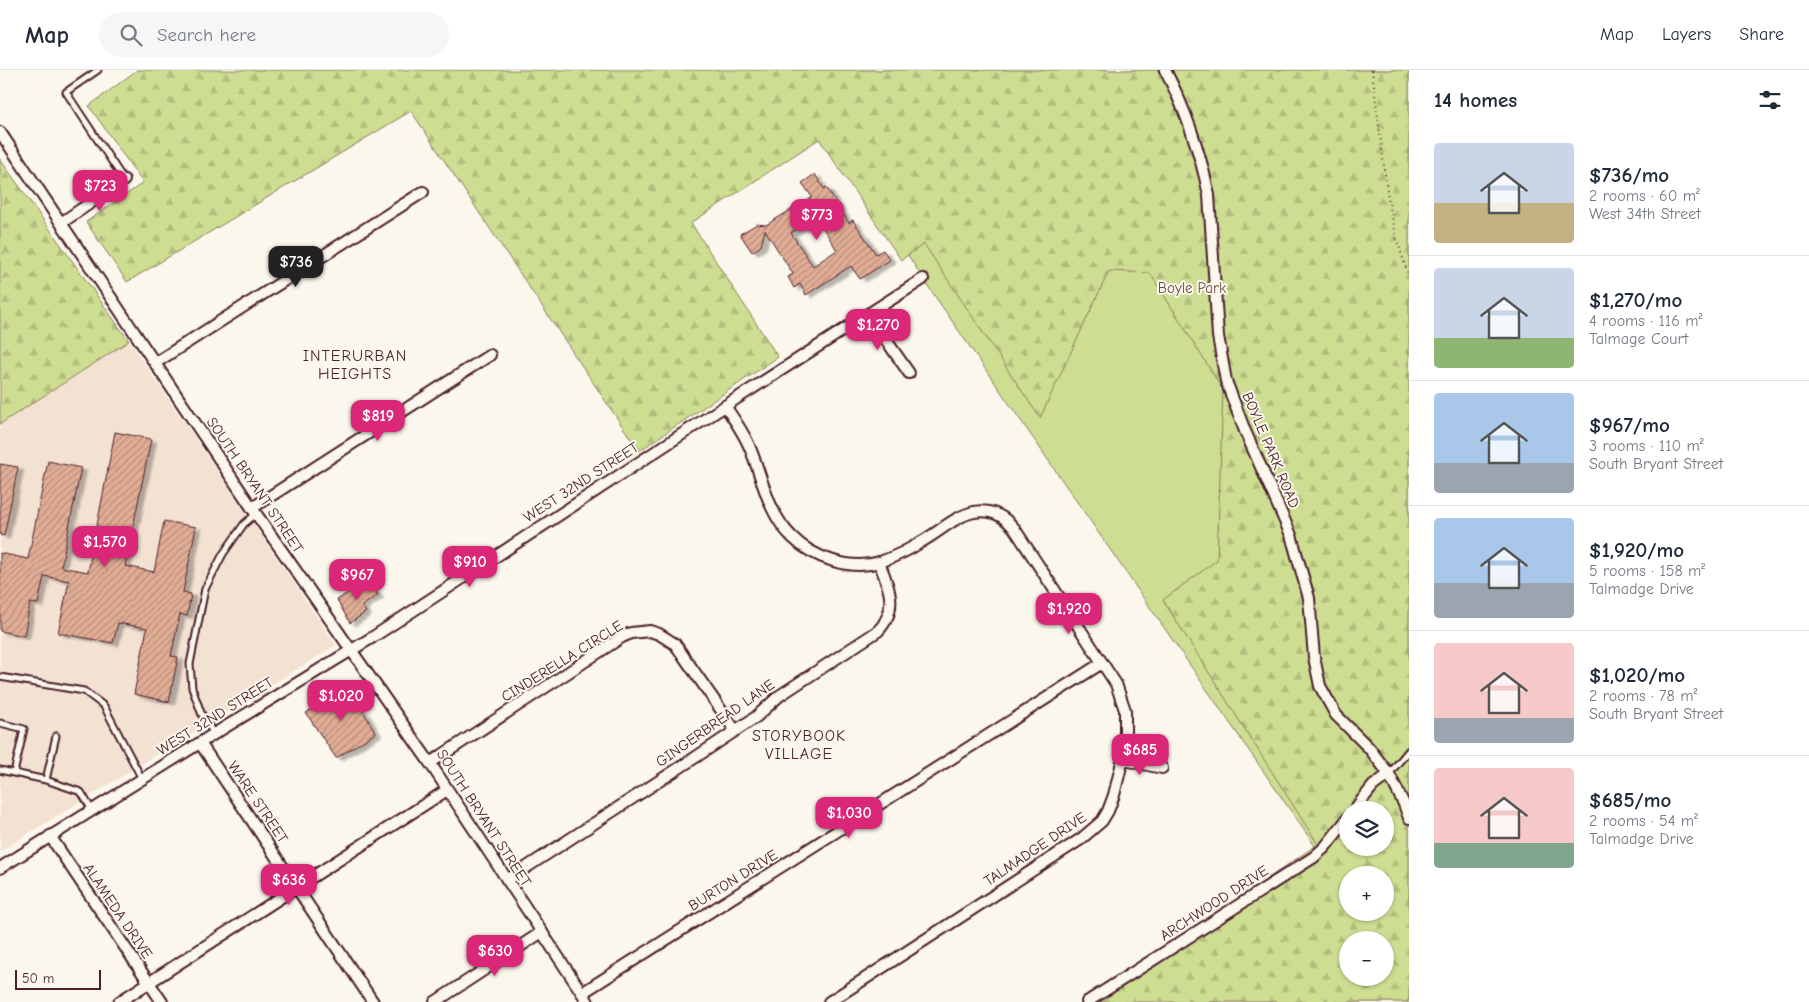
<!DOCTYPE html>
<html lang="en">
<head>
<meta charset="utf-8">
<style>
  body { margin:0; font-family:"Comic Neue",sans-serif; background:#f6f6f7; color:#1f2937; height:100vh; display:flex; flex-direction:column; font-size:19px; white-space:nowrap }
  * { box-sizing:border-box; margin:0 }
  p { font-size:16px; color:#747a83 }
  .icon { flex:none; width:28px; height:28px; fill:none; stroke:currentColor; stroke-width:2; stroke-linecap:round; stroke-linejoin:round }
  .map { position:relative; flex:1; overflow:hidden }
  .details { display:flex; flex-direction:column; background:#fff; width:400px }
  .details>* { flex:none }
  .buttons { position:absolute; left:1339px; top:731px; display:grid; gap:10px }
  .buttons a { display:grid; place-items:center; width:55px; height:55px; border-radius:50%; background:#fff; box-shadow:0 1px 4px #0004; font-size:25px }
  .scale { position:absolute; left:15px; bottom:12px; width:86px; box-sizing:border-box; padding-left:5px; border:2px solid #4a1f2b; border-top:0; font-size:14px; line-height:18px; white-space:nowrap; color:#4a1f2b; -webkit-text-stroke:4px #fbf7ec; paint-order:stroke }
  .price { position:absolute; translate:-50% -42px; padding:0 11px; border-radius:10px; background:#db2777; color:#fff; font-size:16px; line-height:32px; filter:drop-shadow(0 1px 2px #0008) }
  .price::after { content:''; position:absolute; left:50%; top:30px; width:15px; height:11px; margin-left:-8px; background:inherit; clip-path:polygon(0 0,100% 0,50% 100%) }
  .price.selected { background:#222; color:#fff }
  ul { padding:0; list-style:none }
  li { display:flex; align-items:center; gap:15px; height:125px; padding:0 25px }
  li+li { border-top:1px solid #e0e1e3 }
  li span { display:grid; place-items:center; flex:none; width:140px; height:100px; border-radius:5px; color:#555 }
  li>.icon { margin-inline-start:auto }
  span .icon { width:60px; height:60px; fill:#fffc; stroke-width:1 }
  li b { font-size:21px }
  h2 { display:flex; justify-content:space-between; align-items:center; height:60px; padding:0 25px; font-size:21px }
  header { display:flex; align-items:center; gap:30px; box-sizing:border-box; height:70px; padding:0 25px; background:#fff; border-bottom:1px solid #e0e1e3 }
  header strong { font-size:24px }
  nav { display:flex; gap:28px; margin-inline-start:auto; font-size:18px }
  .search { width:350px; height:45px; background:#f6f6f7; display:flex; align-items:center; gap:12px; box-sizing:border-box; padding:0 18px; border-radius:28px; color:#747a83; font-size:19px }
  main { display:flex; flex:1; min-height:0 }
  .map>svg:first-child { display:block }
  .built { fill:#f3e1d2 }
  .green { fill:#cddd91; stroke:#8c7e5e; fill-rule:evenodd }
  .forest { fill:url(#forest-firs); stroke:#8c7e5e; fill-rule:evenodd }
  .building { fill:url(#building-hatch); stroke:#4a1f2b; fill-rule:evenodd; filter:url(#shadow) }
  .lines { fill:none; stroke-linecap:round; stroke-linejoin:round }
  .lane-casing { stroke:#4a1f2b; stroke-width:9 }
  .street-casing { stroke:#4a1f2b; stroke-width:14 }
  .path { stroke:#4a1f2b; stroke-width:2; stroke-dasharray:1 4; stroke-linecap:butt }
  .lane { stroke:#fbf7ec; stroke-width:5 }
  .street { stroke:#fbf7ec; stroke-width:10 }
  .labels { text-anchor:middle; stroke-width:4; stroke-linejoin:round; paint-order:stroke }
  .park-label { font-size:15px; fill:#6b4e44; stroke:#fbf7ec }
  .street-label { font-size:15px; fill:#4a1f2b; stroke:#fbf7ec }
  .neighbourhood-label { font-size:16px; letter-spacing:1px; fill:#4a1f2b; stroke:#fbf7ec }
</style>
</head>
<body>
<header>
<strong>Map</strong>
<div class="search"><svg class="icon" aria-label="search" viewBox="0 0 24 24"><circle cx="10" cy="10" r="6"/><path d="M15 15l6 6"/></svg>Search here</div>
<nav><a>Map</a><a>Layers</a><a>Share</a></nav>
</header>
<main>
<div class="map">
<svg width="1409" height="932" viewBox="0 0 1409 932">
  <defs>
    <pattern id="forest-firs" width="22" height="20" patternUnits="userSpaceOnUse" patternTransform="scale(1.25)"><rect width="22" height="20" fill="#cddd91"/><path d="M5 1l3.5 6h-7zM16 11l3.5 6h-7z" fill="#b2bd7d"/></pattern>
    <pattern id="building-hatch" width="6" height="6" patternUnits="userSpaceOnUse" patternTransform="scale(1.25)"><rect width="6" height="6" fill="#e1ad95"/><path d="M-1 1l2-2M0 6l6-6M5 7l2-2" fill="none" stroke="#b88c7a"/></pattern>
    <filter id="shadow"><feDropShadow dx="5.5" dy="3" stdDeviation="1" flood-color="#0004"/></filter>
  </defs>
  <rect width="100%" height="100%" fill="#fbf7ec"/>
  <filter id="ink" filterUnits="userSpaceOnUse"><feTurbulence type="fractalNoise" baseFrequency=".02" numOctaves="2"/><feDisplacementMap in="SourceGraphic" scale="10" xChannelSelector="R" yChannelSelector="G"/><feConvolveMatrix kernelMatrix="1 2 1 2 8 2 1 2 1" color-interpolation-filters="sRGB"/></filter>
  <g filter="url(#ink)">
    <path class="built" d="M129 271 336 575 0 781V354Z"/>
    <path class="green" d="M792 0H1409V932H1087L1315 776 923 209ZM1348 740H1385V778H1348ZM1348 805H1385V842H1348ZM1348 870H1385V908H1348Z"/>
    <g class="forest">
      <path d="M137 0H1409V932H1099L1324 784 1163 530 1217 490 1223 320 1150 203 1109 201 1040 348 924 174 901 190 819 69 691 153 778 287 639 381 411 41 127 212 86 152 143 113 89 36ZM1348 740H1385V778H1348ZM1348 805H1385V842H1348ZM1348 870H1385V908H1348Z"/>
      <path d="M0 89 129 271 0 354Z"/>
    </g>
    <g class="building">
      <path d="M815 104 824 119 826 117 849 153 853 150 876 184 883 180 890 190 860 209 851 196 806 225 800 214 794 218 788 207 793 204 765 160 761 176 752 182 740 164 757 154 766 155 812 127 802 113ZM816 147 837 180 813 196 791 163Z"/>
      <path d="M115 362 151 369 125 496 154 502 164 451 196 457 183 522 191 524 187 546 180 544 171 586 178 587 169 632 134 624 147 558 118 553 113 573 58 563 69 511 44 506 38 534 30 533 24 566 0 561V483L28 489 48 391 81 398 61 497 88 502Z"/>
      <path d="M0 394 18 397 4 466 0 465Z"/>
      <path d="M367 510 378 525 362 536 366 542 350 553 337 530Z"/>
      <path d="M348 616 376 663 336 688 306 643Z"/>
    </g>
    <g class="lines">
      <defs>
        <g id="lane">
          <path d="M98 0 66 22 124 110"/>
          <path d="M0 607 84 621 104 636 142 709"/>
          <path d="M0 653 24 659 14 703"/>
          <path d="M214 664 202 645 192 618 190 594 205 519 223 484 244 454 256 444"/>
          <path d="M56 666 46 710 81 722 92 740"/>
          <path d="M0 700 46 710"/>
          <path d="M1389 704 1409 680"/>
        </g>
        <g id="street">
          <path d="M1165 0C1185 38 1200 82 1209 125L1218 266 1226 311 1245 361 1291 465 1309 528 1314 587 1320 616 1336 645 1369 678 1389 704 1404 734 1409 748"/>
          <path d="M0 62 252 438 430 693 588 932"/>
          <path d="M61 153 124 110"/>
          <path d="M868 244 909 303"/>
          <path d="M155 293 423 122"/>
          <path d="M725 336C734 349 744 363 750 378 763 409 767 442 792 467 813 488 850 501 880 492 894 487 909 480 921 472 938 463 955 446 974 442 991 439 1003 445 1014 458L1116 614 1125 640V680L1114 725 1108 741 1102 751 1081 769 829 932"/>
          <path d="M252 438 490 285"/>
          <path d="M200 673 373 932"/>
          <path d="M1124 690 1162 698"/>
          <path d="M430 693 622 567 631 563 650 561 659 564 675 574 735 660"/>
          <path d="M1354 740 1373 716 1389 704"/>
          <path d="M50 766 162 932"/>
          <path d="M0 798 214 664 373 567 725 336 923 209"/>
          <path d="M507 810 699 685 756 647 779 626 878 561C899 539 889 517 879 492"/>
          <path d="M582 923 1102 593"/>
          <path d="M119 932 447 720"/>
          <path d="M435 932 542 862"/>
          <path d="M1087 932 1314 787 1325 777 1348 748"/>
        </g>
      </defs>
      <use href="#lane" class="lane-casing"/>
      <use href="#street" class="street-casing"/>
      <path class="path" d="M1372 0 1388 128 1397 170 1409 207"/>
      <use href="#lane" class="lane"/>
      <use href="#street" class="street"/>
    </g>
  </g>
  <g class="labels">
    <g class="park-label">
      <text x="1192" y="223">Boyle Park</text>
    </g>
    <g class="street-label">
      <text transform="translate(1271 380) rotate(67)" y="5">BOYLE PARK ROAD</text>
      <text transform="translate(581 412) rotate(-33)" y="5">WEST 32ND STREET</text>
      <text transform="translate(255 415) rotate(56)" y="5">SOUTH BRYANT STREET</text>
      <text transform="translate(562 591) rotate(-32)" y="5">CINDERELLA CIRCLE</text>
      <text transform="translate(215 646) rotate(-32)" y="5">WEST 32ND STREET</text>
      <text transform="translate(715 653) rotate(-35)" y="5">GINGERBREAD LANE</text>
      <text transform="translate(258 732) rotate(56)" y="5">WARE STREET</text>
      <text transform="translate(484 748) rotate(57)" y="5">SOUTH BRYANT STREET</text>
      <text transform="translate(1035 779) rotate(-34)" y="5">TALMADGE DRIVE</text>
      <text transform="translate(733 810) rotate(-32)" y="5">BURTON DRIVE</text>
      <text transform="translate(1214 833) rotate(-33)" y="5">ARCHWOOD DRIVE</text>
      <text transform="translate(118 841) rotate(56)" y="5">ALAMEDA DRIVE</text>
    </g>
    <g class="neighbourhood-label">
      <text x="355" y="291">INTERURBAN<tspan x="355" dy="18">HEIGHTS</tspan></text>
      <text x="799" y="671">STORYBOOK<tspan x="799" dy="18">VILLAGE</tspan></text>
    </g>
  </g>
</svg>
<div class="buttons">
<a><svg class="icon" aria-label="layers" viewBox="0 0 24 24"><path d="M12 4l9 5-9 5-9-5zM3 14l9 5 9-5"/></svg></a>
<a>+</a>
<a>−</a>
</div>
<div class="scale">50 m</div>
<b class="price" style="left:100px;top:142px">$723</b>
<b class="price" style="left:817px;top:171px">$773</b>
<b class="price selected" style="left:296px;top:218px">$736</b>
<b class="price" style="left:878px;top:281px">$1,270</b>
<b class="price" style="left:378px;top:372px">$819</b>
<b class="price" style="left:105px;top:498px">$1,570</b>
<b class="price" style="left:470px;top:518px">$910</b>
<b class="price" style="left:357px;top:531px">$967</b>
<b class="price" style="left:1069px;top:565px">$1,920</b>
<b class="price" style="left:341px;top:652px">$1,020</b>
<b class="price" style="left:1140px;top:706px">$685</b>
<b class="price" style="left:849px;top:769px">$1,030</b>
<b class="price" style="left:289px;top:836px">$636</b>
<b class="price" style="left:495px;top:907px">$630</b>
</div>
<section class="details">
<h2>14 homes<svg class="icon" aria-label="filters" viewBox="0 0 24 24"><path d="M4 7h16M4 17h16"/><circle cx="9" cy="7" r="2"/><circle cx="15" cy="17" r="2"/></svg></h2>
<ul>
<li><span style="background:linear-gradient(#c9d6e8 60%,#c2b280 0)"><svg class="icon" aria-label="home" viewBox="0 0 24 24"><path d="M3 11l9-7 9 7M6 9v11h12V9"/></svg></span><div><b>$736/mo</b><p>2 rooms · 60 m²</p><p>West 34th Street</p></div></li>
<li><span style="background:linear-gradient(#c9d6e8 70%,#8fb573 0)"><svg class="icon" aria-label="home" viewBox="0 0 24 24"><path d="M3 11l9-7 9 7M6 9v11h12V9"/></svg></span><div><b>$1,270/mo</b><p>4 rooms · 116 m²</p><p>Talmage Court</p></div></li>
<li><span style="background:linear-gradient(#a9c7e8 70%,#9aa5b1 0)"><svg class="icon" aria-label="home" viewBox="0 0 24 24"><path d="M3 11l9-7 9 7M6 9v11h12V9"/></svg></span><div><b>$967/mo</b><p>3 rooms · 110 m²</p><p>South Bryant Street</p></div></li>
<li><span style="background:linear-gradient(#a9c7e8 65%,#9aa5b1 0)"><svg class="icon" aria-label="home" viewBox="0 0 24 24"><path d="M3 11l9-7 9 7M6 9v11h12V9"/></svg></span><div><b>$1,920/mo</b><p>5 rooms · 158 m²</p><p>Talmadge Drive</p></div></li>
<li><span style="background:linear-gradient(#f6c9c9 75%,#9aa5b1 0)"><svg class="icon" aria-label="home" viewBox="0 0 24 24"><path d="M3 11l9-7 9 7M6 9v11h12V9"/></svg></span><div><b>$1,020/mo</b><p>2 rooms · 78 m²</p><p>South Bryant Street</p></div></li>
<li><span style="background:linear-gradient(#f6c9c9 75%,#7fa58c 0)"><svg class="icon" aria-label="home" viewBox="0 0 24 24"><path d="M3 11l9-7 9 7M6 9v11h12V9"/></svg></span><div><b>$685/mo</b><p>2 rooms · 54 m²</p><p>Talmadge Drive</p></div></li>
</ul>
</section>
</main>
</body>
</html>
